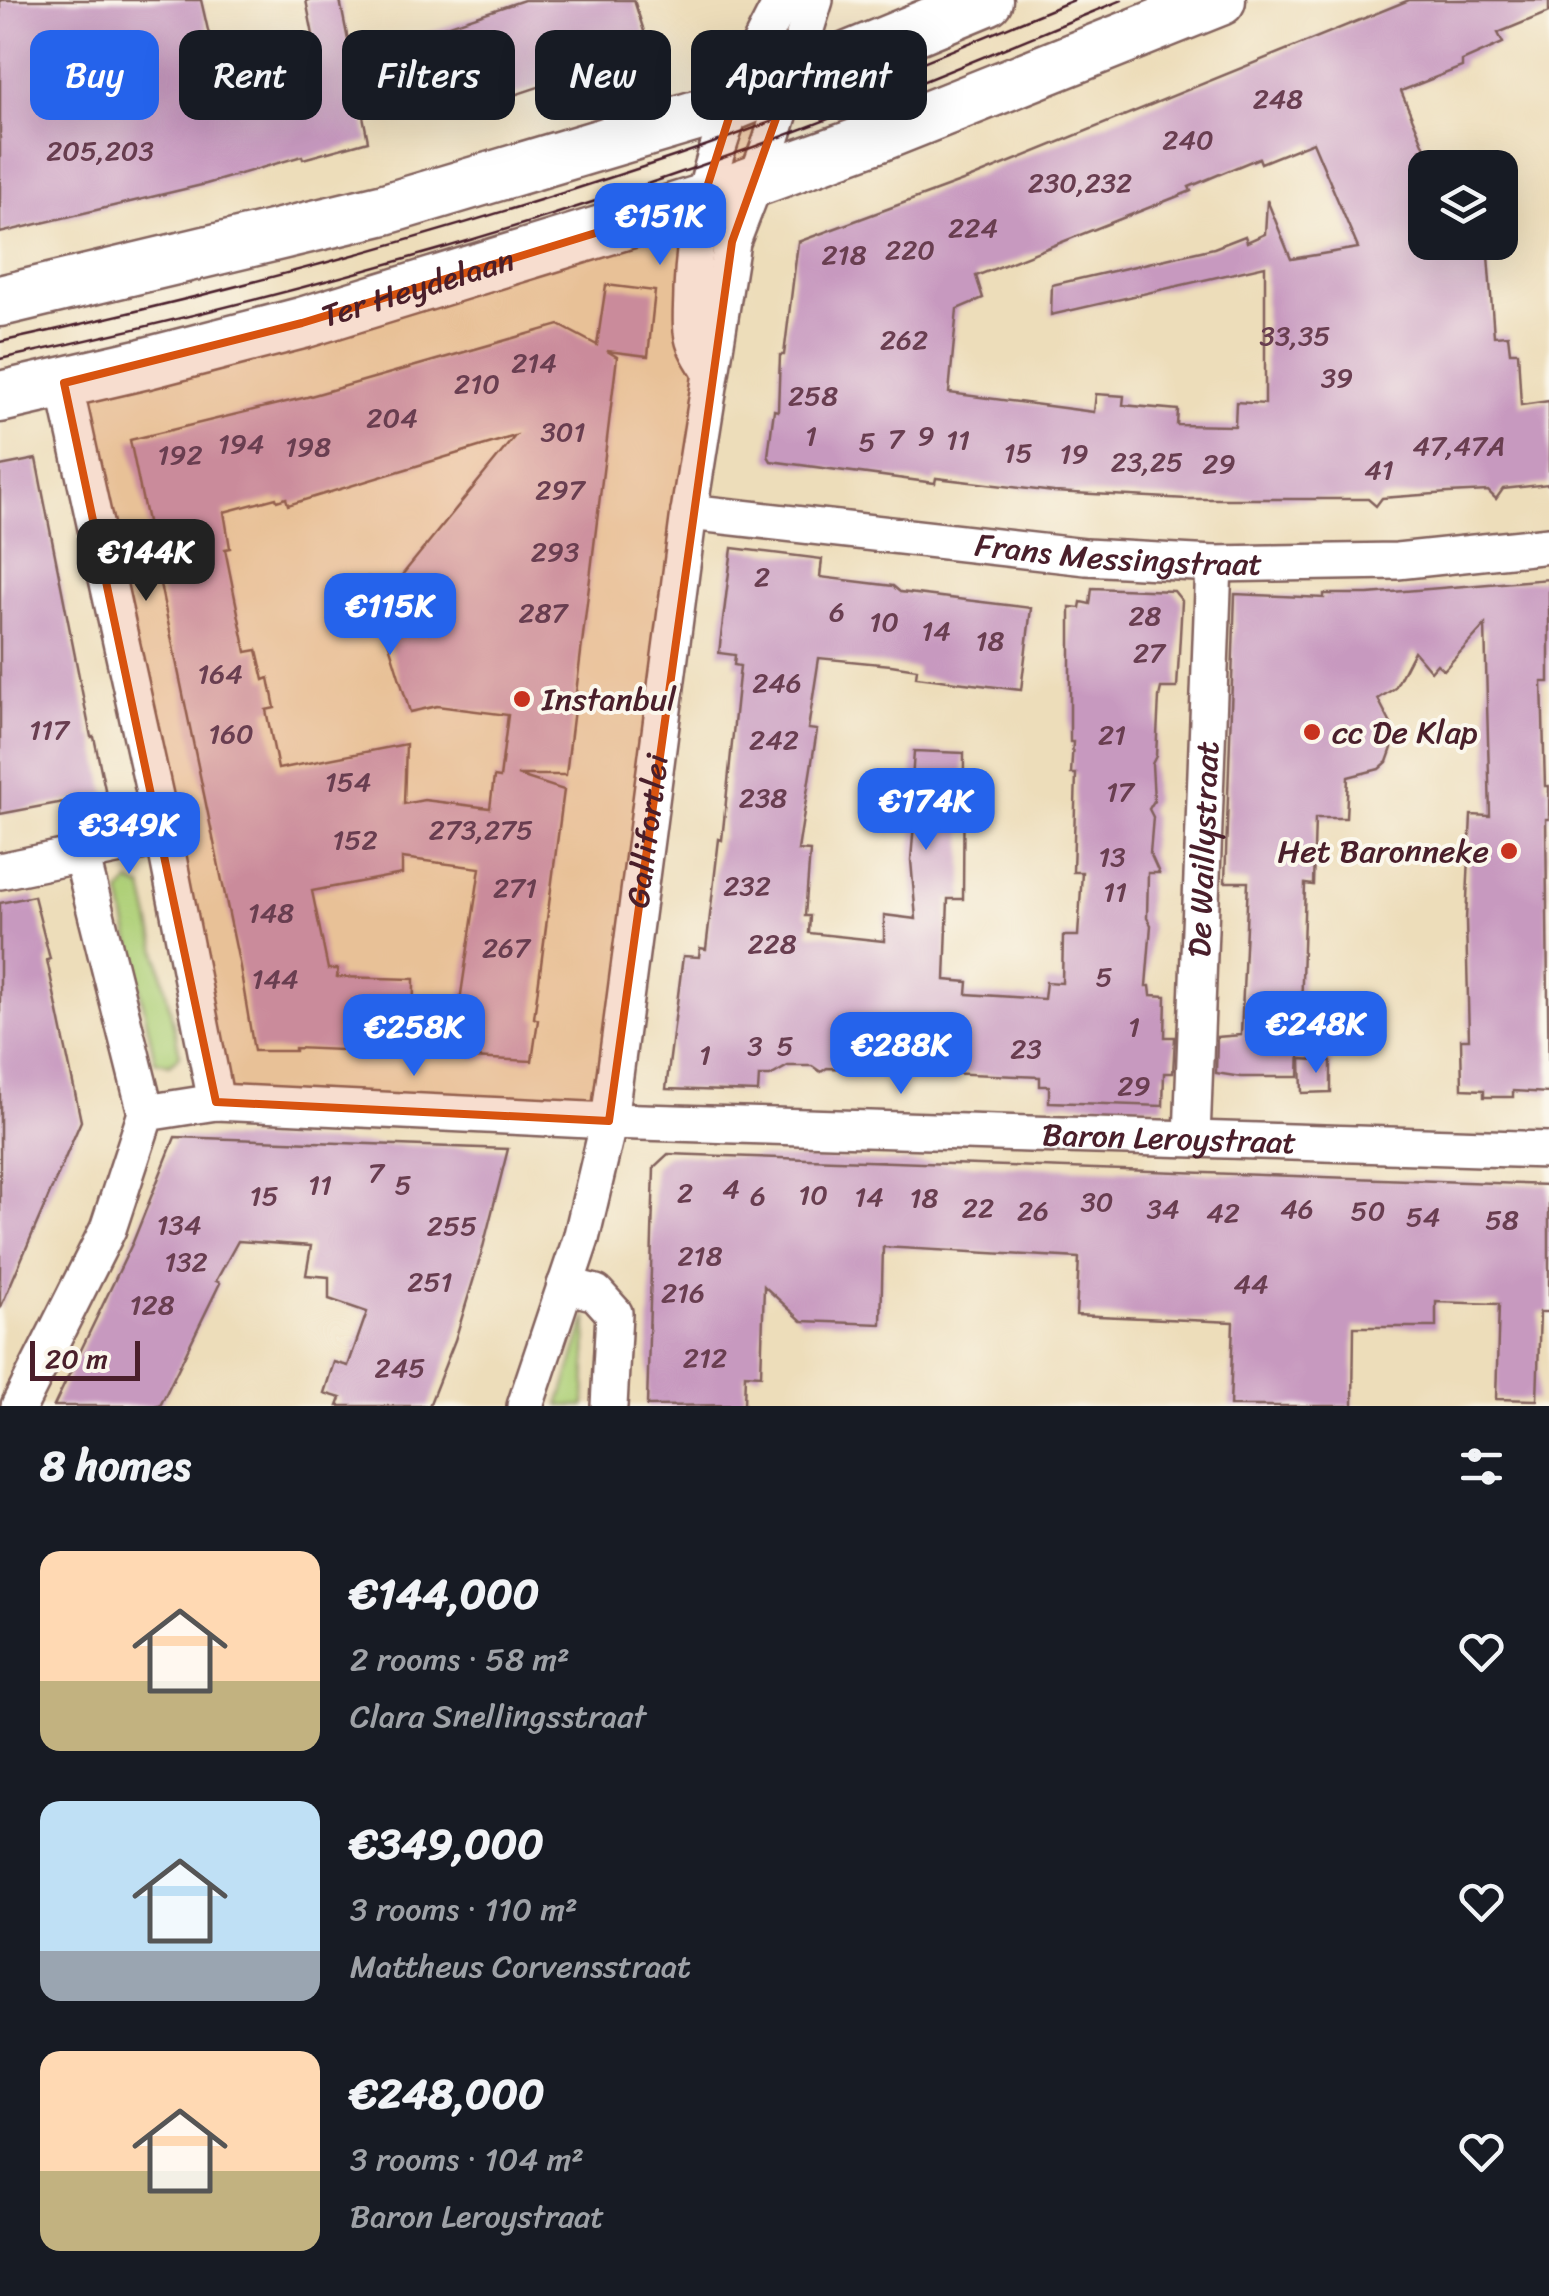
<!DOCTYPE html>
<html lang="en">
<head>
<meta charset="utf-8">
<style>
  body { margin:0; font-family:Sriracha,sans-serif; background:#242831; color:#f1f3f6; height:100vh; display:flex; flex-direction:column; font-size:38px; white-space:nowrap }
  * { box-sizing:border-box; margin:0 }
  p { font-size:32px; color:#9ea1a6 }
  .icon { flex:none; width:55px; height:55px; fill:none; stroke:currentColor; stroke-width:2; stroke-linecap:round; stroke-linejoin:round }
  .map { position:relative; height:1406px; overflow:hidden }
  .details { display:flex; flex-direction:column; background:#171b24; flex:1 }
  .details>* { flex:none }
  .banner { position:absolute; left:30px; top:30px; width:1000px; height:90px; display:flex; gap:20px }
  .tools { position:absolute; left:1408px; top:150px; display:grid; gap:20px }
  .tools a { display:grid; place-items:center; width:110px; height:110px; border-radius:20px; background:#171b24; box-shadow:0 10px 40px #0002; font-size:50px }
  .scale { position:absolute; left:30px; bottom:25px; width:110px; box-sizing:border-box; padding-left:10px; border:5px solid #4a1f2b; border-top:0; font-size:28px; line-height:35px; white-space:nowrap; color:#4a1f2b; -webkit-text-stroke:8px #fbf7ec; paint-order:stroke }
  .price { position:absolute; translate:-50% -85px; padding:0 22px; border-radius:20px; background:#2563eb; color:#fff; font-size:32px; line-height:65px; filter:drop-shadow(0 2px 5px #0008) }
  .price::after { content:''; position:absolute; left:50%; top:60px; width:30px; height:22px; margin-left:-15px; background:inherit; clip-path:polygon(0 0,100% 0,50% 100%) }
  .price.selected { background:#222; color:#fff }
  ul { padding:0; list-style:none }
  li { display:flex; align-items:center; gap:30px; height:250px; padding:0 40px }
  li span { display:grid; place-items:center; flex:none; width:280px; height:200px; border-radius:20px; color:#555 }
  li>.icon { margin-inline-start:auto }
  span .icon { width:120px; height:120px; fill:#fffc; stroke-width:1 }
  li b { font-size:42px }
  h2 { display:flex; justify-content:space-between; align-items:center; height:120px; padding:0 40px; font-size:42px }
  .chip { padding:0 35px; border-radius:20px; background:#171b24; box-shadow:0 10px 40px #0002; font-size:35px; line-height:90px }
  .chip.selected { background:#2563eb; color:#fff }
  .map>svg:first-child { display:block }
  .green { fill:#afd078; stroke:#7c7852; stroke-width:2.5 }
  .building { fill:#c799bf; fill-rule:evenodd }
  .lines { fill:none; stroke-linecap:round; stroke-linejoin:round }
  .street-casing { stroke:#83625d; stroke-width:40 }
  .secondary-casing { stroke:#83625d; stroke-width:55 }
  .street { stroke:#fff; stroke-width:35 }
  .secondary { stroke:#fff; stroke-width:50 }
  .tram { stroke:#4a1f2b; stroke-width:2.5 }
  .marked { fill:#d8530f; fill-opacity:0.2; stroke:#d8530f; stroke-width:8; stroke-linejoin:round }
  .poi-dot { fill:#c8321e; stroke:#fbf7ec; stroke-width:4 }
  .labels { text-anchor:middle; stroke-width:8; stroke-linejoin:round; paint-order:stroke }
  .number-label { font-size:28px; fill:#693e50 }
  .street-label { font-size:32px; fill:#4a1f2b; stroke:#fbf7ec }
  .poi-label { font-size:32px; fill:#4a1f2b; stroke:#fbf7ec; text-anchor:start }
</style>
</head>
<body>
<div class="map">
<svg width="1549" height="1406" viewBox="0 0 1549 1406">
  <rect width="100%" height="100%" fill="#fbf7ec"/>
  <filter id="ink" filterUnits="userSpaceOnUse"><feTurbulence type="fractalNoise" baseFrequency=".01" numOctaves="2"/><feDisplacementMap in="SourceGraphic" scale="20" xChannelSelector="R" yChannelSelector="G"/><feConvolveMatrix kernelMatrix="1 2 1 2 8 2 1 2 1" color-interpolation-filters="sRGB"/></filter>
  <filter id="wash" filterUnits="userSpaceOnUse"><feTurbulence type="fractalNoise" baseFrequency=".0048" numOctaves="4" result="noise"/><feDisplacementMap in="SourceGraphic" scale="40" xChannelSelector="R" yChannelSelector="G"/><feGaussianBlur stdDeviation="2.25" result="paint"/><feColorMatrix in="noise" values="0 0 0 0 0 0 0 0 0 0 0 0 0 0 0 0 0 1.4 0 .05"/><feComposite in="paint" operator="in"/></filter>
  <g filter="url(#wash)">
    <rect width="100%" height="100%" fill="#edddba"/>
    <g class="green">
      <path d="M130 882 143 888 180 1055 170 1065 155 1061 120 893Z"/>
      <path d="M587 1316 585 1406H559Z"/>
    </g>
    <g id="blocks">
      <g class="building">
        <path d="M0 0H201L220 82 318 60 306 0H340L368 141 303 159 302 156 206 184 0 233Z"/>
        <path d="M524 0H634L650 50 448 117 420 35Z"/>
        <path d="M1409 0H1549V12L1498 33 1503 43 1462 61V67L1401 91 1425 148 1420 150 1425 162V242H1487L1494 336 1508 335 1510 352H1518L1521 405 1549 401V484L1503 489 1496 499 1488 491 1448 493 1382 498 1376 506 1368 499H1188L1054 492 936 478 935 483 771 461 768 456 774 410 778 411 780 355H784L798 242 971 178ZM1313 142 1358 248 1291 259 1267 200 1265 234 1247 242 1245 236 1214 248 1052 285 1051 315 1265 266V404L1236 402 1235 426 1177 425 1178 410 1123 405 1124 396 1096 394 1094 412 949 393 957 309 983 298 976 276 1191 191 1189 187 1220 174 1259 158 1261 163Z"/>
        <path d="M606 285 655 291 648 356 607 351 617 357 566 775H517L564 790 534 1018 538 1020 532 1061 472 1058V1054H452L480 868 402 858V874L312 891 328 969H338L337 977 414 979 413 1053 295 1048V1051H254L240 967 130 440 307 397 559 325 597 345ZM515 436 398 580 368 577 410 712 437 706 508 715 500 778 494 777 490 808 424 800 404 804 406 744 278 769 266 710 275 708 269 678 264 680 257 650 246 652 225 549 230 548 224 512 276 498 277 501 286 498 288 505Z"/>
        <path d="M36 459 91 737H94L106 794 0 814V466Z"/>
        <path d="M732 548 822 559 820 577 893 586 900 592 1031 608 1021 690 916 677 917 669 891 665 819 658 808 729 817 730 798 850 810 851 805 916H810L809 933 884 941V915L916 919 911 860 916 799 911 797 914 751 964 753 963 899H948L945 980 968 982 967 994 1044 999 1046 982 1062 983 1063 936H1078L1082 872H1073L1076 774H1071L1073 742H1070V607L1080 608 1081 602 1090 604 1092 588 1174 591 1182 601 1177 688H1161L1159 697 1156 756 1152 764 1154 801 1149 809 1153 817 1150 853 1159 873H1148L1147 918 1151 925 1146 986H1150L1151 995 1166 996 1165 1037H1175L1173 1073H1164L1163 1106 1049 1102V1086H1040V1077L827 1068 821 1072 812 1066H788L770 1076H759L758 1092 666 1089 683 956 699 957 700 948 706 949 719 839 722 840 740 666 734 665 735 655 719 653Z"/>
        <path d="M1549 579V682H1542L1545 786H1549V819H1546L1549 1093 1513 1091V1097H1484V1090L1462 1089 1461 1039H1469L1466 920 1471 815 1490 816 1485 625 1444 670 1437 664 1431 671 1414 651 1395 688 1378 699 1392 726V748L1387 762 1379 769 1348 777 1346 818H1315L1313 885 1305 884 1299 1077H1241L1216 1073 1217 1037 1241 1035 1248 882H1225L1235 594 1324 598V594H1368Z"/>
        <path d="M34 896 50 959 47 960 81 1121 0 1309V903Z"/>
        <path d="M1301 1059 1331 1061V1092L1302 1093Z"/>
        <path d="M175 1137 508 1149 481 1255 455 1340 429 1406H338L341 1398 324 1393 334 1362 348 1366 367 1312 329 1299V1277L306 1275 311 1246 238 1241 216 1281 220 1283 160 1406H54L133 1242Z"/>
        <path d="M668 1154 1549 1185V1312H1540L1537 1400 1496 1399 1499 1304 1436 1302V1327H1354L1353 1406H1230L1233 1322 1076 1315 1079 1258 883 1247 881 1324 802 1321 764 1286 761 1375 745 1374 744 1405 647 1406 654 1167Z"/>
      </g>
    </g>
  </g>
  <g filter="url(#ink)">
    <use href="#blocks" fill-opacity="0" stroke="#83625d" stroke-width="2.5"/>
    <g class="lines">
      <defs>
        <g id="street">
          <path d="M710 371C705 362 698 353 695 344 689 329 692 306 692 291 695 189 734 89 783 0"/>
          <path d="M64 383 164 837 216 1102"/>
          <path id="s1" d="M689 512 1086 557 1214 564 1397 561 1549 545"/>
          <path d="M81 854 146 1113"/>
          <path d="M0 871 164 837"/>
          <path id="s2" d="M1192 1137 1214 564"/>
          <path d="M565 1285 596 1293 614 1313 609 1406"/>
          <path id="s3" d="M19 1406 108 1229 146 1113 216 1102 609 1121 1549 1150"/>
          <path id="s4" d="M525 1406 581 1239 609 1121 689 512 732 242 771 141 815 0"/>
        </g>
        <g id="secondary">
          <path d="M0 301 385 209 733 105 987 0"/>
          <path id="s5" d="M0 397 143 364 302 323 703 200 877 137 1220 0"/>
        </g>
      </defs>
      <use href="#street" class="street-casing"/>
      <use href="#secondary" class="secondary-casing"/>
      <use href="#street" class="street"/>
      <use href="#secondary" class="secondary"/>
      <g class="tram">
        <path d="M0 342C218 295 432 237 643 167 790 119 932 58 1074 0"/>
        <path d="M0 359C242 308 481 243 714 161 852 113 987 55 1122 0"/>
      </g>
    </g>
  </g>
  <path class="marked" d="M788 85 732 242 609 1121 216 1102 64 383 302 323 703 200 733 105Z"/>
  <g class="poi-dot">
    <circle cx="522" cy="699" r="10"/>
    <circle cx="1312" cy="732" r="10"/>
    <circle cx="1509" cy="851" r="10"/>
  </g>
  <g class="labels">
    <g class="number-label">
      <text x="1278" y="108">248</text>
      <text x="1188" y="149">240</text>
      <text x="100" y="160">205,203</text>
      <text x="1080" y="192">230,232</text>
      <text x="973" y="237">224</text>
      <text x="910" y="259">220</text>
      <text x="844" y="264">218</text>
      <text x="1295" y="345">33,35</text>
      <text x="904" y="349">262</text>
      <text x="534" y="372">214</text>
      <text x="1337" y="387">39</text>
      <text x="477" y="393">210</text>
      <text x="813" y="405">258</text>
      <text x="392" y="427">204</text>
      <text x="563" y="441">301</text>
      <text x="811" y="445">1</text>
      <text x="926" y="445">9</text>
      <text x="896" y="448">7</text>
      <text x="958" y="449">11</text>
      <text x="867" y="451">5</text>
      <text x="241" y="453">194</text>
      <text x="1459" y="455">47,47A</text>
      <text x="308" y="456">198</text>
      <text x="1018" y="462">15</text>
      <text x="1074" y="463">19</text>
      <text x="180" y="464">192</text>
      <text x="1147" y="471">23,25</text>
      <text x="1219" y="473">29</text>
      <text x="1379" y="479">41</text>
      <text x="560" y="499">297</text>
      <text x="555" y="561">293</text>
      <text x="762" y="586">2</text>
      <text x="837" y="621">6</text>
      <text x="543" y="622">287</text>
      <text x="1145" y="625">28</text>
      <text x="884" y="631">10</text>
      <text x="936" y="640">14</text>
      <text x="990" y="650">18</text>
      <text x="1149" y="662">27</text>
      <text x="220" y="683">164</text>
      <text x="777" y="692">246</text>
      <text x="49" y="739">117</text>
      <text x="231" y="743">160</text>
      <text x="1112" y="744">21</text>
      <text x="774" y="749">242</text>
      <text x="348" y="791">154</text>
      <text x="1120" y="801">17</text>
      <text x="763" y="807">238</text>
      <text x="481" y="839">273,275</text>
      <text x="355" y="849">152</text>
      <text x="1112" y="866">13</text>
      <text x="747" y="895">232</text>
      <text x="515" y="897">271</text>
      <text x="1115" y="901">11</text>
      <text x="271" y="922">148</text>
      <text x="772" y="953">228</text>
      <text x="506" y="957">267</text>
      <text x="1104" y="986">5</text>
      <text x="275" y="988">144</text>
      <text x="1134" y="1036">1</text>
      <text x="755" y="1055">3</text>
      <text x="785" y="1055">5</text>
      <text x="1026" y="1058">23</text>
      <text x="705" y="1064">1</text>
      <text x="1134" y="1095">29</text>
      <text x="376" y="1182">7</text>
      <text x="320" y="1194">11</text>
      <text x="403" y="1194">5</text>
      <text x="731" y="1198">4</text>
      <text x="685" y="1202">2</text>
      <text x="813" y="1204">10</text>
      <text x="264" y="1205">15</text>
      <text x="758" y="1205">6</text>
      <text x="869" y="1206">14</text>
      <text x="924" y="1207">18</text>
      <text x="1097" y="1211">30</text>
      <text x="978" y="1217">22</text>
      <text x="1163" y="1218">34</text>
      <text x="1297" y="1218">46</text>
      <text x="1033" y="1220">26</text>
      <text x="1368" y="1220">50</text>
      <text x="1223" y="1222">42</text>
      <text x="1423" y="1226">54</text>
      <text x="1502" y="1229">58</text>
      <text x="179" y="1234">134</text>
      <text x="452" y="1235">255</text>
      <text x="700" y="1265">218</text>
      <text x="186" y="1271">132</text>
      <text x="430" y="1291">251</text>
      <text x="1251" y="1293">44</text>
      <text x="683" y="1302">216</text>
      <text x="152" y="1314">128</text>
      <text x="705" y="1367">212</text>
      <text x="400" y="1377">245</text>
    </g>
    <g class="street-label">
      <text dy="11" stroke="none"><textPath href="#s5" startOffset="432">Ter Heydelaan</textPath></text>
      <text dy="11" stroke="none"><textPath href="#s1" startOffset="432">Frans Messingstraat</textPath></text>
      <text dy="11" stroke="none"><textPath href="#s4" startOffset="590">Gallifortlei</textPath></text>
      <text dy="11" stroke="none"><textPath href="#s2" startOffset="288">De Waillystraat</textPath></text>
      <text dy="11" stroke="none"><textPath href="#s3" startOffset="1345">Baron Leroystraat</textPath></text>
    </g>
    <g class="poi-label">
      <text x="542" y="710">Instanbul</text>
      <text x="1332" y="743">cc De Klap</text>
      <text x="1489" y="862" text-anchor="end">Het Baronneke</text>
    </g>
  </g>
</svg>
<div class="tools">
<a><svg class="icon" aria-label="layers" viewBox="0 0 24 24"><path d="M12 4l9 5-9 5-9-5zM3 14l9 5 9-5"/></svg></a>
</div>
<div class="scale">20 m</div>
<b class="price" style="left:660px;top:268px">€151K</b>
<b class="price selected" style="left:146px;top:604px">€144K</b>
<b class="price" style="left:390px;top:658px">€115K</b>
<b class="price" style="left:926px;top:853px">€174K</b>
<b class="price" style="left:129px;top:877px">€349K</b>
<b class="price" style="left:1316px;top:1076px">€248K</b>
<b class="price" style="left:414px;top:1079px">€258K</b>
<b class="price" style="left:901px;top:1097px">€288K</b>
<div class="banner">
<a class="chip selected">Buy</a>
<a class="chip">Rent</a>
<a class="chip">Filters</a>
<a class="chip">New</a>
<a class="chip">Apartment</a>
</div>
</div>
<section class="details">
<h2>8 homes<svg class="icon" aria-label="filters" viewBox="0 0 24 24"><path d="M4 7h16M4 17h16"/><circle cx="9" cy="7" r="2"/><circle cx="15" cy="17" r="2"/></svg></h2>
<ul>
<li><span style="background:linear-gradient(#ffd9b3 65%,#c2b280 0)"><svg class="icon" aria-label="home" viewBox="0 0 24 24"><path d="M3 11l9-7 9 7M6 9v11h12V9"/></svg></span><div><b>€144,000</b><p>2 rooms · 58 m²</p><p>Clara Snellingsstraat</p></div><svg class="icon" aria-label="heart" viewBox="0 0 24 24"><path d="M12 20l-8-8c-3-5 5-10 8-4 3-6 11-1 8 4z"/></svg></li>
<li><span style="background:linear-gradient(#bfe0f5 75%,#9aa5b1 0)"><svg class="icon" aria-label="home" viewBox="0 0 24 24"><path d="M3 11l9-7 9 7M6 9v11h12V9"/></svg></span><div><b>€349,000</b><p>3 rooms · 110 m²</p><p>Mattheus Corvensstraat</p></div><svg class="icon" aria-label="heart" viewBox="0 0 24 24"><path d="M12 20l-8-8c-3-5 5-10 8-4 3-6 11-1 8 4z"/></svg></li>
<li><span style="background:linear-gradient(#ffd9b3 60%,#c2b280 0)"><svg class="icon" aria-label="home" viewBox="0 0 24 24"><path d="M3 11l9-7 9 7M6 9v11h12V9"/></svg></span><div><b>€248,000</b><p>3 rooms · 104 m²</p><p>Baron Leroystraat</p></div><svg class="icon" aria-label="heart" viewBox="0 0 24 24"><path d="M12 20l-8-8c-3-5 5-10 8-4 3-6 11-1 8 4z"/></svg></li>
</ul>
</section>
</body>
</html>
